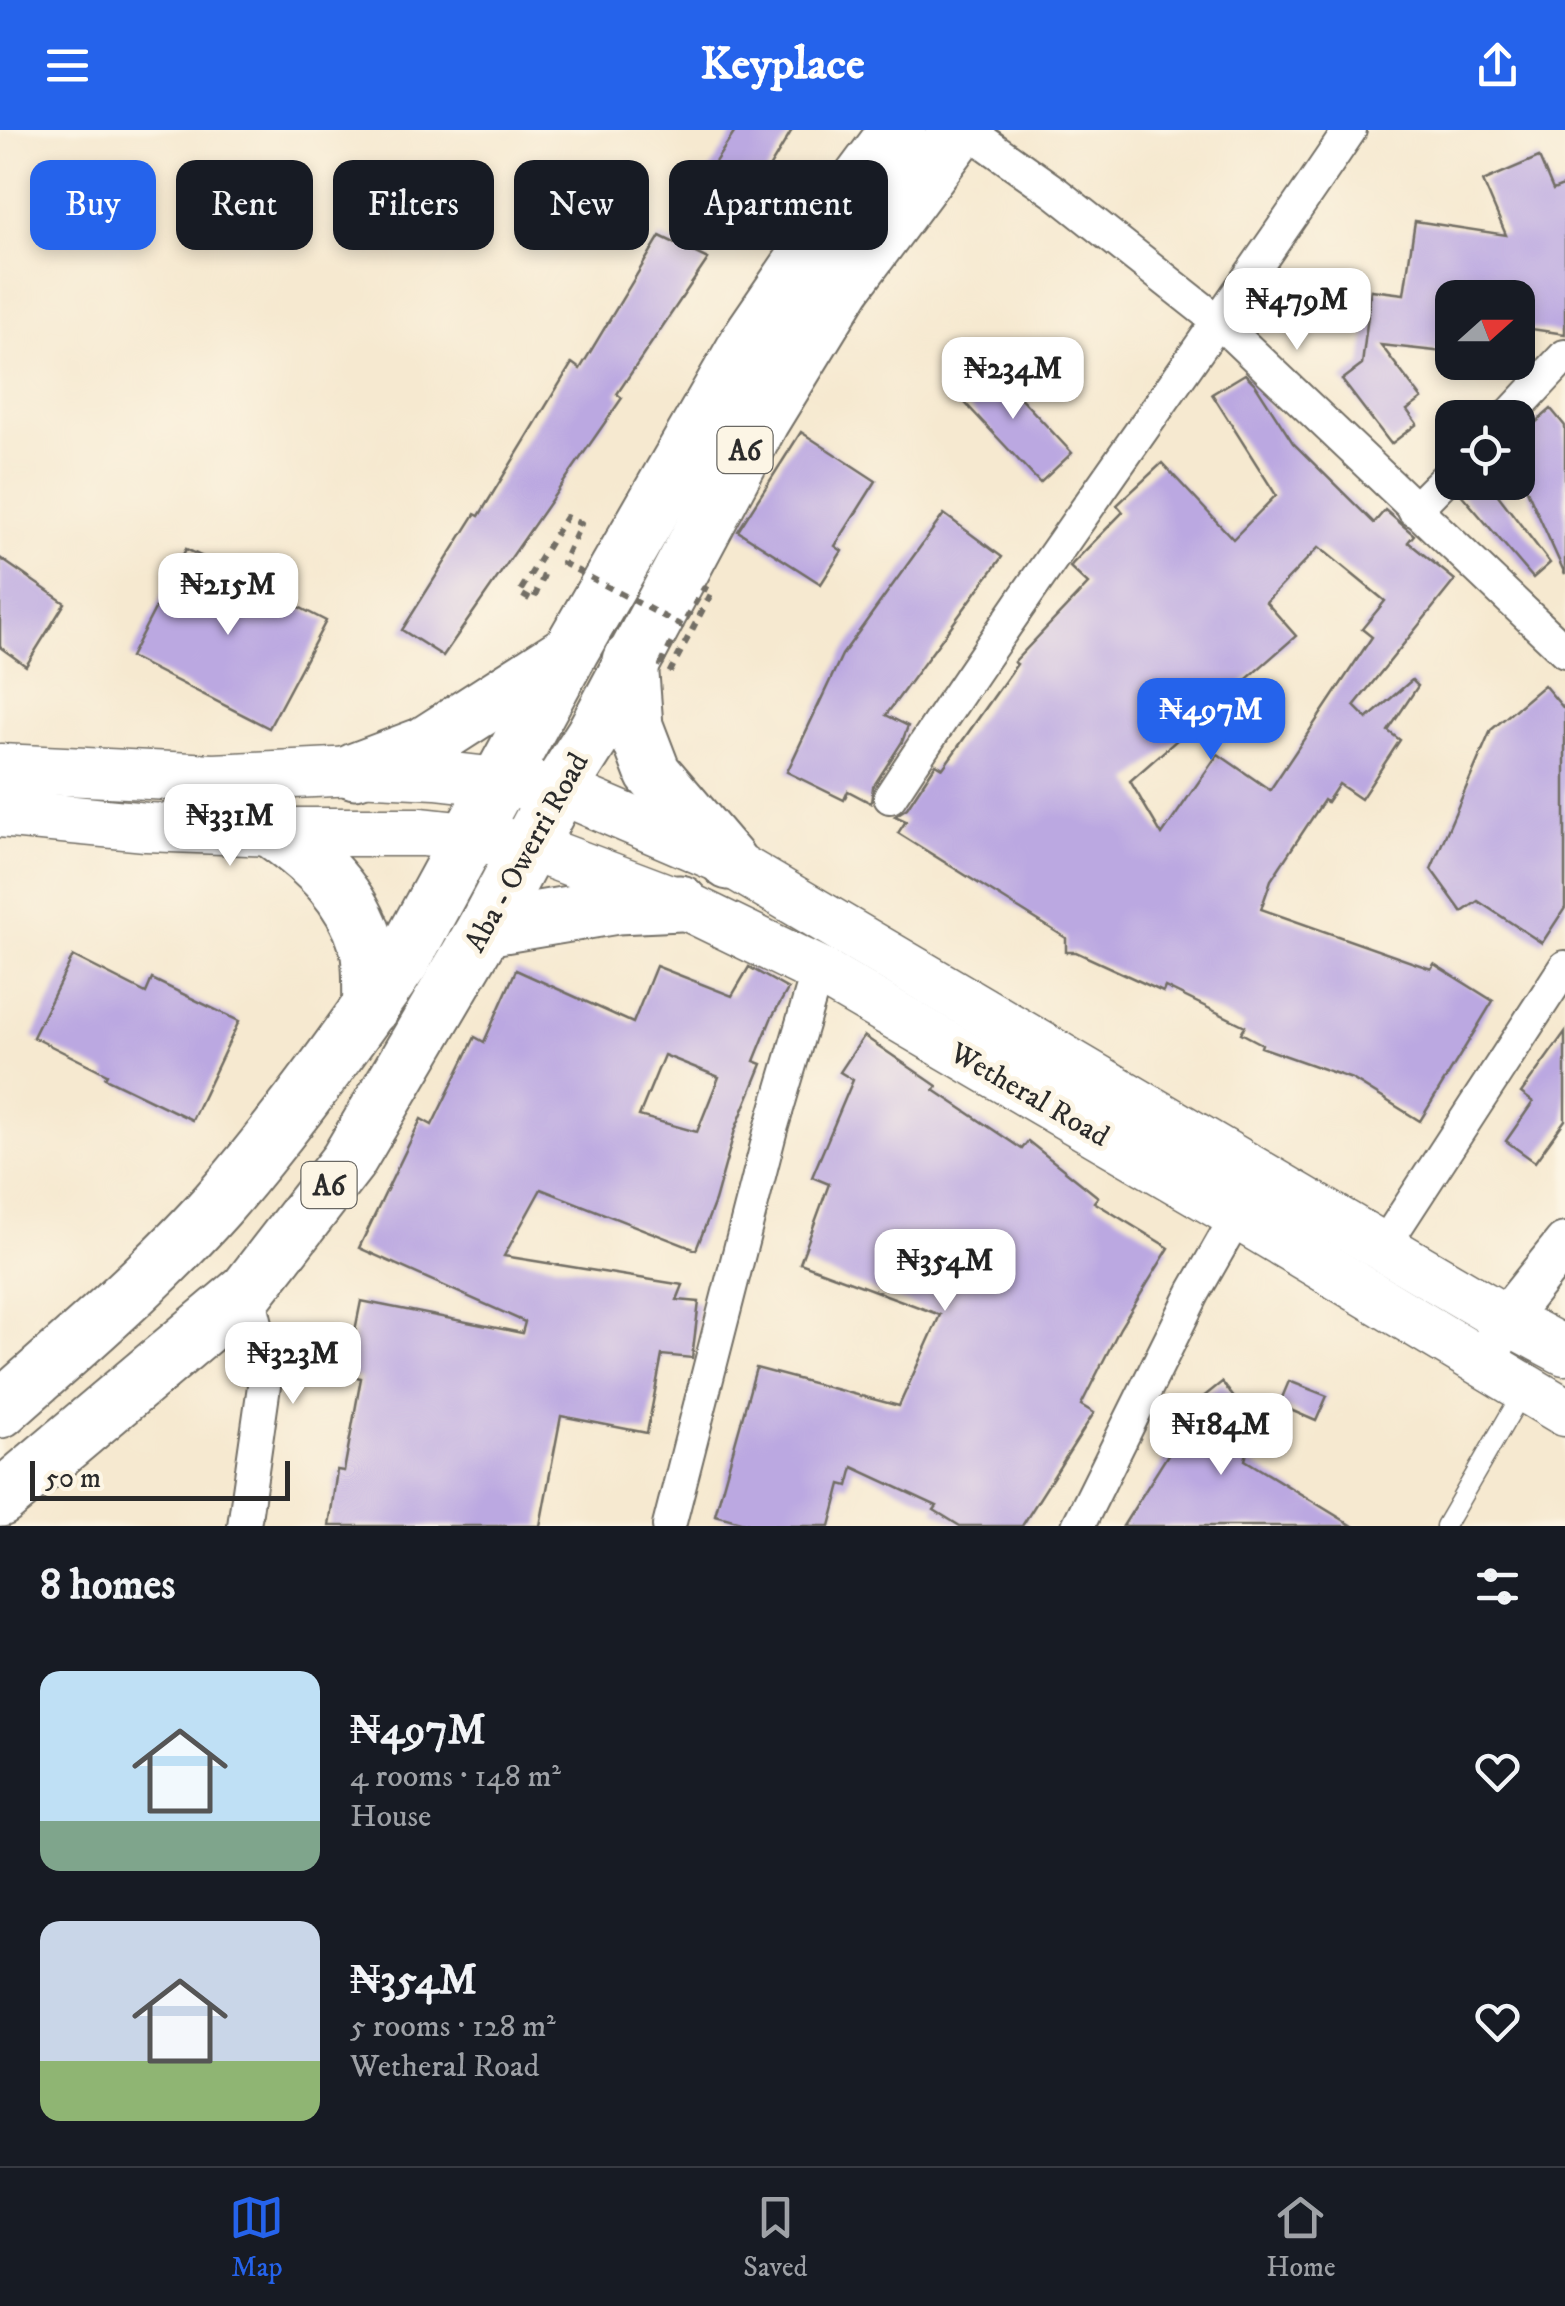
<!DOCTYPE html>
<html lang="en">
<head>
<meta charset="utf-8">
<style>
  body { margin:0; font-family:"IM FELL DW Pica",serif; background:#242831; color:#f1f3f6; height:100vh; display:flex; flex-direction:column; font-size:38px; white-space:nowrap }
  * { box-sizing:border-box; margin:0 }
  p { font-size:32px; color:#9ea1a6 }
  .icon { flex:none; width:55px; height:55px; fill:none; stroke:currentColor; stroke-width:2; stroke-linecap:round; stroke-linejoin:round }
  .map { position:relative; height:1396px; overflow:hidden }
  .panel { display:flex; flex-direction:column; background:#171b24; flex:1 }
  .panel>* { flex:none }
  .hud { position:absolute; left:30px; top:30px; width:1000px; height:90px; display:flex; gap:20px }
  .needle { width:65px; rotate:69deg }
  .tools { position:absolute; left:1435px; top:150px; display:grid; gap:20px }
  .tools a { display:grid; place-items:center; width:100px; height:100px; border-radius:20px; background:#171b24; box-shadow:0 5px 15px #0003; font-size:50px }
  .scale { position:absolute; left:30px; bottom:25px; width:260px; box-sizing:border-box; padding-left:10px; border:5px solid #2b2b2b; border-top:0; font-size:28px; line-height:35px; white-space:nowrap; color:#2b2b2b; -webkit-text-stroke:8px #fcf5e5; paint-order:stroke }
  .price { position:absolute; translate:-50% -85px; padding:0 22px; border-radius:20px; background:#fff; color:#222; font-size:32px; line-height:65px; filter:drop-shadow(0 2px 5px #0008) }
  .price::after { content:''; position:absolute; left:50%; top:60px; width:30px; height:22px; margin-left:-15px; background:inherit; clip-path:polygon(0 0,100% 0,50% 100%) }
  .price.active { background:#2563eb; color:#fff }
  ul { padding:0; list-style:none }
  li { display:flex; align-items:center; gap:30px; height:250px; padding:0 40px }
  li span { display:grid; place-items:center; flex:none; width:280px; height:200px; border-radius:20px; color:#555 }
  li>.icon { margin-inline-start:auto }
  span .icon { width:120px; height:120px; fill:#fffc; stroke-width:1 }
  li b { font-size:42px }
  h2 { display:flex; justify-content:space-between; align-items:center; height:120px; padding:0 40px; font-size:42px }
  .chip { padding:0 35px; border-radius:20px; background:#171b24; box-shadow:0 5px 15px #0003; font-size:35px; line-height:90px }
  .chip.active { background:#2563eb; color:#fff }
  header { display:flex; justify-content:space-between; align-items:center; height:130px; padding:0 40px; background:#2563eb; color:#fff; font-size:45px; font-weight:700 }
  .tabs { display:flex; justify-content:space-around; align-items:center; height:140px; border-top:2px solid #363941; background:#171b24; font-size:28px; color:#9ea1a6 }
  .tabs a { display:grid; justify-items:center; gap:5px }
  .tabs .active { color:#2563eb }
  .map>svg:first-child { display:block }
  .building { fill:#bba8e1; fill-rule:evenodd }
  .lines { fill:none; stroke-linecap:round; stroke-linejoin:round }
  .service-casing { stroke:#726e65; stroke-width:21 }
  .minor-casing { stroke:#726e65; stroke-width:36 }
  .tertiary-casing { stroke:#726e65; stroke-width:46 }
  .secondary-casing { stroke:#726e65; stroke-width:51 }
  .trunk-casing { stroke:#726e65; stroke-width:59 }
  .service { stroke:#fff; stroke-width:18 }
  .minor { stroke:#fff; stroke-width:32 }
  .tertiary { stroke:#fff; stroke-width:42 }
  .secondary { stroke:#fff; stroke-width:48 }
  .trunk { stroke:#fff; stroke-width:55 }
  .path-bridge { stroke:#726e65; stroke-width:6; stroke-dasharray:8 8; stroke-linecap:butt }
  .labels { text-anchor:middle; stroke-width:10; stroke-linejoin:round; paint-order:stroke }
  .shield { fill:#fcf5e5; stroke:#6a6863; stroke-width:2.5 }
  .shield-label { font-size:28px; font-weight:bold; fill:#2b2b2b }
  .street-label { font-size:30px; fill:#2b2b2b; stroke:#fcf5e5 }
</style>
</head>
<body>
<header><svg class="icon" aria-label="menu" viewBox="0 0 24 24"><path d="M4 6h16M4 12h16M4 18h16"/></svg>Keyplace<svg class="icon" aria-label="share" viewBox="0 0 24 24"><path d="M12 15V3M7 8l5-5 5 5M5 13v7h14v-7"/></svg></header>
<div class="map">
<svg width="1565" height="1396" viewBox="0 0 1565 1396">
  <rect width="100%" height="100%" fill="#fcf5e5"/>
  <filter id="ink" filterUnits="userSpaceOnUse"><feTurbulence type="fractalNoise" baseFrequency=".01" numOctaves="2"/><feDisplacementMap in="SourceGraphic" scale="20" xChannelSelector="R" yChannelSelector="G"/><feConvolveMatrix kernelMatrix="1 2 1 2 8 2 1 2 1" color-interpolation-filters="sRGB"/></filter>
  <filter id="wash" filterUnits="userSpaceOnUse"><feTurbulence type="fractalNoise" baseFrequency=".0048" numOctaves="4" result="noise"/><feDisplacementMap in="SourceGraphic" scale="40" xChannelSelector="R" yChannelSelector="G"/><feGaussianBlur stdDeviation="2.25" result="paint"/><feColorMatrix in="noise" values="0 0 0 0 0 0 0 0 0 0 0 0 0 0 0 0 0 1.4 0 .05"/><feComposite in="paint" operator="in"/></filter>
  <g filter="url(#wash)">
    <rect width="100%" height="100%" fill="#f6e9d0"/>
    <g id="blocks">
      <g class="building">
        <path d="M736 0H792L736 93 692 67Z"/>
        <path d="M1539 27 1553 60 1565 55V204L1518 197V168H1450L1445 222 1381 215 1422 269 1407 280 1417 294 1391 314 1342 250 1362 235 1371 160 1404 164 1415 91 1506 105 1483 51Z"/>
        <path d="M660 106 708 129 617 264 622 268 443 526 402 500 475 384 479 386 572 233 580 239Z"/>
        <path d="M986 231 1072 323 1040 353 954 261Z"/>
        <path d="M1245 244 1255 254 1293 313 1374 393 1385 380 1414 405 1408 412 1455 450 1354 576 1367 589 1412 550 1418 556 1388 601 1400 610 1361 669 1339 654 1327 672 1324 670 1271 750 1261 779 1431 839 1434 834 1493 871 1420 991 1352 949 1261 917 1262 914 1241 903 1245 896 1165 857 1163 862 1076 822H1066V808L898 703 906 691 895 686 907 678 936 634 943 638 1017 534 1014 532 1088 454 1070 437 1073 433 1123 382 1117 375 1162 333 1233 409 1276 365 1212 264ZM1319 417 1385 471 1362 499 1372 507 1270 660 1218 624 1162 705 1130 651 1296 506 1266 472Z"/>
        <path d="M1551 279 1565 296V444L1518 340V308Z"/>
        <path d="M801 302 876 351 835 416 842 421 821 454 738 401Z"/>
        <path d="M1468 352H1488L1550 433 1533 448 1460 363Z"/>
        <path d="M944 384 1002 427 886 585 908 596 902 612 873 657 871 673 848 661 844 670 787 642 842 525Z"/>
        <path d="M186 419 247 448 246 450 326 491 269 598 130 527Z"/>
        <path d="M0 428 65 473 26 536 0 517Z"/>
        <path d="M1544 555 1565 580V778L1542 813 1478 771 1462 782 1431 739 1491 600Z"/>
        <path d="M73 826 146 863 152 849 239 891 192 990 105 948 107 944 33 907Z"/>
        <path d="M656 836 732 866 749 837 788 859 771 889 754 931 762 934 735 1000 715 1071 696 1120 541 1059 504 1126 683 1155 677 1170 699 1172 692 1228 662 1225 647 1303 561 1286 540 1396H329L337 1340 344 1341 361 1248 346 1245 361 1171 522 1203 525 1192 359 1118 421 989 432 995 475 907 484 912 516 840 633 893ZM664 925 719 947 697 1002 639 986Z"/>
        <path d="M1565 902V990L1535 1032 1506 1011 1533 972 1521 963Z"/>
        <path d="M864 906 937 956 934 960 1022 1019 1028 1011 1098 1067 1094 1072 1169 1118 1120 1198 1081 1275 1094 1283 1022 1396H960L934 1380 937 1376 853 1337 848 1356 841 1354 830 1396H755L715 1385 756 1238 899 1276 940 1185 800 1133 829 1054 812 1047 853 950 840 942Z"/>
        <path d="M1289 1251 1327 1266 1316 1291 1279 1275Z"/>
        <path d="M1222 1252 1255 1295 1245 1330 1353 1396H1123L1189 1291 1182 1284Z"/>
      </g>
    </g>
  </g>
  <g filter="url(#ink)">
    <use href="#blocks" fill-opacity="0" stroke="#726e65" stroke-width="2.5"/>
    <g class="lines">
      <defs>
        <path id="service" d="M1445 1396 1525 1258"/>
        <g id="minor">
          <path d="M967 0 1056 63 1219 192 1565 521"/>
          <path d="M1507 288 1565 226"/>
          <path d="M1414 380 1452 342"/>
          <path d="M890 667C1038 441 1199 224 1350 0"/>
          <path d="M1383 1117 1565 837"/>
          <path d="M244 1396 264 1256 262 1219 248 1160"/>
          <path d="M669 1396 771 999 818 840"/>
          <path d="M1078 1396 1194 1162 1248 1067"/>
        </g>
        <path id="tertiary" d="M1485 1233 1505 1189 1565 1114"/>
        <g id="secondary">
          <path d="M0 638 214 648 355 641 436 645 559 659 729 732 1505 1189 1565 1221"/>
          <path d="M0 683 146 697 275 702H422L468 707 529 716 680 773 818 840 1237 1085 1565 1282"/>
        </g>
        <g id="trunk">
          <path d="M630 531 635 596 653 643 729 732"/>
          <path d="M355 641 424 615 564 525"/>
          <path d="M275 702C317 732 352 764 367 815 372 833 370 857 371 877"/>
          <path d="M485 798 617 776 680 773"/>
          <path d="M0 1280C74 1214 151 1149 217 1075 284 998 344 915 402 831L571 520 753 204 831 90 898 0"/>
          <path d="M0 1369 248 1160 348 1031 485 798 559 659 594 604 761 291 845 154 960 0"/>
        </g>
      </defs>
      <use href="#service" class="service-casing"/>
      <use href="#minor" class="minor-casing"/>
      <use href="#tertiary" class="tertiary-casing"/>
      <use href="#secondary" class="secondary-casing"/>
      <use href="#trunk" class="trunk-casing"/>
      <use href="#service" class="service"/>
      <use href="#minor" class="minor"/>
      <use href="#tertiary" class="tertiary"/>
      <use href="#secondary" class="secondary"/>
      <use href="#trunk" class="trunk"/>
      <path class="path-bridge" d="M544 445 533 471 519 463 566 387 581 394 563 433 682 496 704 458 712 462 671 540 661 535 674 508"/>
    </g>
  </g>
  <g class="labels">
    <g class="shield">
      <rect x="717.5" y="297" width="55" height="46" rx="8"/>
      <rect x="301.5" y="1032" width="55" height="46" rx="8"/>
    </g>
    <g class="shield-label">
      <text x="745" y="330">A6</text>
      <text x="329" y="1065">A6</text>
    </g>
    <g class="street-label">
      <text transform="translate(526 722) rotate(-61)" y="10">Aba - Owerri Road</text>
      <text transform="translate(1030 964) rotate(30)" y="10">Wetheral Road</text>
    </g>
  </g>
</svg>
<div class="tools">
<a><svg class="needle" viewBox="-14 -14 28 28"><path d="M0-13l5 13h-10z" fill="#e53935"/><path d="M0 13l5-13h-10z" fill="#9ea1a6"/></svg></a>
<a><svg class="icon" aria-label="locate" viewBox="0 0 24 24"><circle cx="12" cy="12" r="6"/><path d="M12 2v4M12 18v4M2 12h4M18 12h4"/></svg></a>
</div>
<div class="scale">50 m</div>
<b class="price" style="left:1297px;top:223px">₦479M</b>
<b class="price" style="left:1013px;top:292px">₦234M</b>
<b class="price" style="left:228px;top:508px">₦215M</b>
<b class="price active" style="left:1211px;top:633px">₦497M</b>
<b class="price" style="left:230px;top:739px">₦331M</b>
<b class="price" style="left:945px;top:1184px">₦354M</b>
<b class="price" style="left:293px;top:1277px">₦323M</b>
<b class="price" style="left:1221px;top:1348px">₦184M</b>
<div class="hud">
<a class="chip active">Buy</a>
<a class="chip">Rent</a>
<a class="chip">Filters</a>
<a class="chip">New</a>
<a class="chip">Apartment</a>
</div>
</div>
<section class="panel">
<h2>8 homes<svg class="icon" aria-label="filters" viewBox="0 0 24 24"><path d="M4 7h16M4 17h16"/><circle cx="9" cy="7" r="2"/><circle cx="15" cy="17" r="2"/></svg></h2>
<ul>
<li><span style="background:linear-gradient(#bfe0f5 75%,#7fa58c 0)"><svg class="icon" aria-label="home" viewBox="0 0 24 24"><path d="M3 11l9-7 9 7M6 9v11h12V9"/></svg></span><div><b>₦497M</b><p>4 rooms · 148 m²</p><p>House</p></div><svg class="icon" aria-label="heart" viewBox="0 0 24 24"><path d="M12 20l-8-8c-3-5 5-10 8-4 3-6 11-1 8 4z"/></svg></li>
<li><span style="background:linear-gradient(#c9d6e8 70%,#8fb573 0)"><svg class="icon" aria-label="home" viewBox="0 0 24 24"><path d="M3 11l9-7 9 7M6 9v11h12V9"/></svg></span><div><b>₦354M</b><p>5 rooms · 128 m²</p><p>Wetheral Road</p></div><svg class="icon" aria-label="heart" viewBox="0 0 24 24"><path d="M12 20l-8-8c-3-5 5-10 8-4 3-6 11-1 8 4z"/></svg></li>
</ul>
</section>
<nav class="tabs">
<a class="active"><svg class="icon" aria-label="map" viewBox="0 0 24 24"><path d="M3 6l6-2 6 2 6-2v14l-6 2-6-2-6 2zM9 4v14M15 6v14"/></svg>Map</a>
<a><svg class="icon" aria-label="saved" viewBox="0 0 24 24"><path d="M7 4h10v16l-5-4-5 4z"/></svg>Saved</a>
<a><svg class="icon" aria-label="home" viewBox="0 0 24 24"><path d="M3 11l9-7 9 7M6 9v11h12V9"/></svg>Home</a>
</nav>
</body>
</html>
